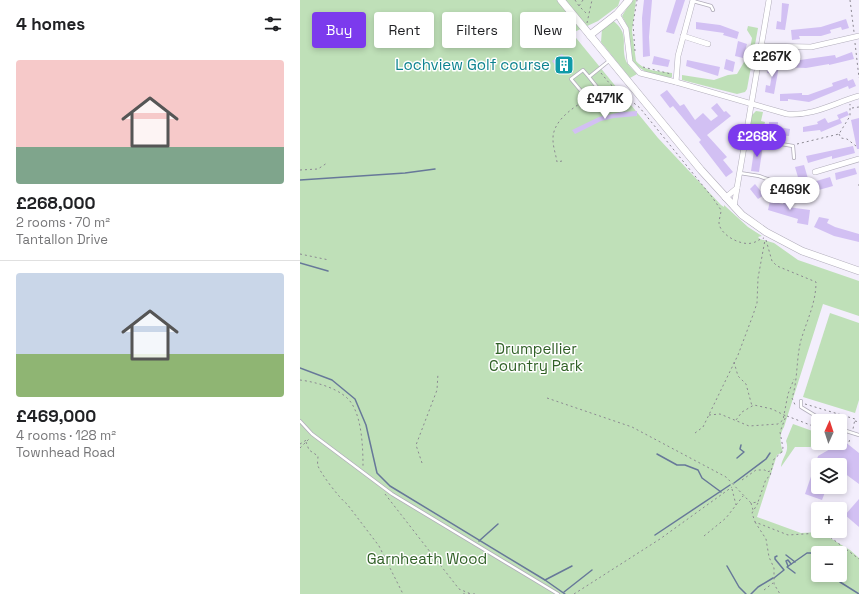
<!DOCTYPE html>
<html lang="en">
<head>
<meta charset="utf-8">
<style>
  body { margin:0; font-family:"Space Grotesk",sans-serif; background:#f2f2f2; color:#202124; height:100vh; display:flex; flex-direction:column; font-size:15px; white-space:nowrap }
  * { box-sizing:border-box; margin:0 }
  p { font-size:13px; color:#757577 }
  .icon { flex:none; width:22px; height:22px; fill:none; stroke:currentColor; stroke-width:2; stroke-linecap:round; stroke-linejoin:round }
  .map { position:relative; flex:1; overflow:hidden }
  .details { display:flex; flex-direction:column; background:#fff; width:300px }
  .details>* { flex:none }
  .guide { position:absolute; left:12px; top:12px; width:380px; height:36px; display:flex; gap:8px }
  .needle { width:26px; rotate:3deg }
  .tools { position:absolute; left:511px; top:414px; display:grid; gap:8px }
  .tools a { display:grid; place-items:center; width:36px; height:36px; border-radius:4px; background:#fff; box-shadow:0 2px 6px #0003; font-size:20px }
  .price { position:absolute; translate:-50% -34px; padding:0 9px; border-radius:14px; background:#fff; color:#222; font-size:13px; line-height:26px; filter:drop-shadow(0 1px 2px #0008) }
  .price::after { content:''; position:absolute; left:50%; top:24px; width:12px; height:9px; margin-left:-6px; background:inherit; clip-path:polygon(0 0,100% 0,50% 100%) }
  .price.current { background:#7c3aed; color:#fff }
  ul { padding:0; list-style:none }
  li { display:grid; align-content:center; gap:8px; height:212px; padding:0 16px }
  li+li { border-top:1px solid #e0e0e0 }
  li span { display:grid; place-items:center; height:124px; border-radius:4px; color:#555 }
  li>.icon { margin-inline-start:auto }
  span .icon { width:72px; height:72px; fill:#fffc; stroke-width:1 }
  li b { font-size:17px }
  h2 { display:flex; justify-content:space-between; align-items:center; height:48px; padding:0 16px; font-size:17px }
  .chip { padding:0 14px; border-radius:4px; background:#fff; box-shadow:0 2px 6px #0003; font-size:14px; line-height:36px }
  .chip.current { background:#7c3aed; color:#fff }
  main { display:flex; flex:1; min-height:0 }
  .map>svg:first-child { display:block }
  .green { fill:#bfe0b8; fill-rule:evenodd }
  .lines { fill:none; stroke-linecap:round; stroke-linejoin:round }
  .stream { stroke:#677899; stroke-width:1.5 }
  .building { fill:#d2c0f3 }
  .lane-casing { stroke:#b1adba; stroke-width:4 }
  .street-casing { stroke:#b1adba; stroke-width:6 }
  .secondary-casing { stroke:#b1adba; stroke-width:8 }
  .path { stroke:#8b8891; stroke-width:1; stroke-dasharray:2 3; stroke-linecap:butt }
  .lane { stroke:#fff; stroke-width:2.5 }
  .street { stroke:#fff; stroke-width:5 }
  .secondary { stroke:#fff; stroke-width:7 }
  .labels { text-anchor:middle; stroke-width:3; stroke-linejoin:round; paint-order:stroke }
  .culture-label { font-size:15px; fill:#0d838f; stroke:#fefefe; text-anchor:end }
  .park-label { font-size:15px; fill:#306026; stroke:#fefefe }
</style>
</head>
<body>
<main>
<section class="details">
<h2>4 homes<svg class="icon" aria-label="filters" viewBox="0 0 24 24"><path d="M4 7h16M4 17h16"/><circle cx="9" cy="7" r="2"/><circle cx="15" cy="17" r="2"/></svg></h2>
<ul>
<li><span style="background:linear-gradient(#f6c9c9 70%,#7fa58c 0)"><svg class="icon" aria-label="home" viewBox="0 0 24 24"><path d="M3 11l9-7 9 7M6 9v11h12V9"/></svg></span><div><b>£268,000</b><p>2 rooms · 70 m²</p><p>Tantallon Drive</p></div></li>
<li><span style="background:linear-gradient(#c9d6e8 65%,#8fb573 0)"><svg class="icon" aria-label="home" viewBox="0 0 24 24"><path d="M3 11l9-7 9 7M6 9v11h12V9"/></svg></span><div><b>£469,000</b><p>4 rooms · 128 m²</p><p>Townhead Road</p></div></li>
</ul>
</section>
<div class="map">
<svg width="559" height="594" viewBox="0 0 559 594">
  <rect width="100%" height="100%" fill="#f3eefc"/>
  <g class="green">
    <path d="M0 0H320L318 6 298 21 272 33 358 138 421 205 424 207V205L448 227 462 236 458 237 460 239 474 243 498 260 559 281V316L523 304 484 427C479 435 480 443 483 452L477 455 457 517 501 533 520 532 550 550 559 558V594H0ZM518 553H540V575H518Z"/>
    <path d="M332 0H336L332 31 336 61C345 72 360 71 372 73V77L369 78 349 74 334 64 330 53 329 29 322 16Z"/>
    <path d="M312 20C331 34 320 44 326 61 328 66 334 70 337 74L330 78 301 42 302 29Z"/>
    <path d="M448 26 458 28 447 89 445 92 437 94 382 80V75L414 80 428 75 437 74 444 62 448 59 452 38 447 30Z"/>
    <path d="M456 111 463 112 461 121 465 122 461 138 448 136 451 116Z"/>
    <path d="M530 313 559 323V400L555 413 503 397Z"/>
    <path d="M493 424 518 433V443H523L510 447H495L481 467C482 457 490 452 486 441Z"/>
  </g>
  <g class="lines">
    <g class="stream">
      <path d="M0 180 105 173 135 169"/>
      <path d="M0 263 28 271"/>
      <path d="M0 368 32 380 55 399 66 425 77 473 90 486 245 580"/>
      <path d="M357 454 377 465H385L398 470 402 478 421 492"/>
      <path d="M437 458 444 452 440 449 441 445"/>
      <path d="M434 483 466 459 470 453"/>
      <path d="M355 535 430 485"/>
      <path d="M179 541 198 524"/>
      <path d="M486 555 495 562"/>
      <path d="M427 566 439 587 446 594"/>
      <path d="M488 566 486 561 488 560 491 564"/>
      <path d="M495 573 487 567 507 553H511L518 560"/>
      <path d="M538 575 540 582 559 594"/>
      <path d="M474 578 484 570 475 559V557L477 556"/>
      <path d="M264 592 292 570"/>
      <path d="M265 594 245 580 272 566"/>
      <path d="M451 594 458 587 473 578"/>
    </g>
  </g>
  <g class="building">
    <path d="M344 0H352L349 37 350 56 343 57 342 18Z"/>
    <path d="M376 0H385L374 34 366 32Z"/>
    <path d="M482 3 489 4 485 30 476 29 477 21 481 22Z"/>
    <path d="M546 19 549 28 542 30 541 27 530 30 531 33 521 36H499L500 39 492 40 491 30 521 27Z"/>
    <path d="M396 22 420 25 439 32 437 39 423 35 424 33 396 29Z"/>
    <path d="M438 41 447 44 443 58 435 56Z"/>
    <path d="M552 52 554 59 529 65V64L506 68 480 67V61H487V63H500V60L535 55 536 58Z"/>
    <path d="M262 54 273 67 263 75 252 61Z"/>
    <path d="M354 56 370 60 368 67 352 64Z"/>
    <path d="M426 59 435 62 433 72 424 69Z"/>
    <path d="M387 60 420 67 418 76 386 66Z"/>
    <path d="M469 64 479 66 474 94 465 92 466 85 470 86 472 74 467 73Z"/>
    <path d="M547 78 548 81 553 79 556 86 549 89 548 86 509 102 488 99V101H480V94L502 93V95H508L533 86 532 83Z"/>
    <path d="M367 90 380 106 384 104 395 120 403 113 411 121 418 116 411 108 417 103 424 112 426 111 431 116 407 135 427 157 423 160 433 172 426 177 399 142 401 140 373 106 370 108 360 95Z"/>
    <path d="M337 111V116L314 118 301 121 275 134 272 130 299 117 321 112Z"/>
    <path d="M547 111 549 115 540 119 542 123 521 132 520 130 503 132V127L518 124 517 122 525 118 528 123 539 119 537 115Z"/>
    <path d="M559 118V149H557L551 120Z"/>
    <path d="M469 122H478V127L490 129 489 136 474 135 475 131 469 130Z"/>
    <path d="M455 144 463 145 459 172 451 171Z"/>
    <path d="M553 146 555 153 532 159V156L508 163 506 156Z"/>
    <path d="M504 165 509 182 500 184 495 167Z"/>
    <path d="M555 168 557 174 536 180 535 173Z"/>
    <path d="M530 177 533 186 515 191 513 182Z"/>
    <path d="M455 184 464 195 458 199 450 189Z"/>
    <path d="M485 194 490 195 488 207 510 210 508 225 497 223 498 219 468 210 470 201 483 204Z"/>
    <path d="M519 217 529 219 527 223 535 227 559 234V242L534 236 514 227Z"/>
    <path d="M544 441 559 453V484L540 470V465H518V487H527L522 500 505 494 518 456Z"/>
    <path d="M559 499V527L545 515Z"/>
  </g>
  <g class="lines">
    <defs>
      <g id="lane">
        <path d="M393 1 411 6 413 10"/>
        <path d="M289 77 283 70 271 79 292 104 308 101 289 77 310 60"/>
        <path d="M445 138 493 146 494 158"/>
        <path d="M440 173 459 176 470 180"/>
        <path d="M501 401V407L524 421"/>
        <path d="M0 421 12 434 92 494 258 594"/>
        <path d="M540 429 559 435"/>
      </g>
      <g id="street">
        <path d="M317 14 326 29 330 62 340 73 376 82 487 114C514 116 534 103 559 96"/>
        <path d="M383 36 408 44"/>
        <path d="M461 46 511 47 559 36"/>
        <path d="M376 82 378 56 393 0"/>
        <path d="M515 172 559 159"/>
        <path d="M425 198 437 188 469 0"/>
        <path d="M434 207 437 188"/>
      </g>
      <g id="secondary">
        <path d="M261 0 401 170 442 215 466 232 502 251 559 271"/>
        <path d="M290 35 317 14 329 0"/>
      </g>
    </defs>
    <use href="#lane" class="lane-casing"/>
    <use href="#street" class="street-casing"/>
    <use href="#secondary" class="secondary-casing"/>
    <g class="path">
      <path d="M275 0 279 6"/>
      <path d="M283 0 279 6 288 15"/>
      <path d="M550 0 554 32"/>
      <path d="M287 23 292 0"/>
      <path d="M555 43 559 78"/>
      <path d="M335 51 333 24 337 0"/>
      <path d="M343 67 371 74"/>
      <path d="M301 73 310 84 340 108 412 197 421 210C421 214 419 219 419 223 420 235 441 246 452 243 457 242 459 239 464 238"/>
      <path d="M552 108 559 107"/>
      <path d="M539 134 541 138 547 139 556 146H559"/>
      <path d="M497 144 539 134 550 116V104"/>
      <path d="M262 161 257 162C256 155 253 147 253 140 252 122 271 109 284 101"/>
      <path d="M0 170 18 169 27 163"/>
      <path d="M559 184V187"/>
      <path d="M466 240 472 261 477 266 516 282C516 303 507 320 501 340 496 359 498 380 492 398L496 407"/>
      <path d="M0 254 29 260"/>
      <path d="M434 362 438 376 446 384 452 406"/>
      <path d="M0 380C16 382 43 389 52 404 62 420 63 448 63 467"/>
      <path d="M247 398 332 427 426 477 451 503 458 502 466 479 470 476 474 459 481 453 483 448 480 432 486 416 472 409 454 405 442 412 436 420"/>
      <path d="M505 404 555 419 553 429"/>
      <path d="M409 415 420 414 449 426 478 424 483 420 488 394 494 379"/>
      <path d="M487 416 518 428"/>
      <path d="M555 421 559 422"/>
      <path d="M395 433 403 427 419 394 438 355 453 315 457 303 458 278 465 240"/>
      <path d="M6 442 9 450 18 456C18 459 17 463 18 466 21 474 40 499 47 504L79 546 103 594"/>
      <path d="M549 442 550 438"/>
      <path d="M0 444 8 439"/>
      <path d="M0 448 10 438"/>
      <path d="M122 463 116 445 137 390 138 373"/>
      <path d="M442 480 456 470H465L467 472 470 471"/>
      <path d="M432 489 436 505"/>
      <path d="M85 494 159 589 171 594"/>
      <path d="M451 503 453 510"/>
      <path d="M458 503 452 513 455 522 488 535 519 533 530 537 559 559"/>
      <path d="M455 522 466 539 469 557 474 568V584L480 594"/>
      <path d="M404 536 426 518 443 496"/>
      <path d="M464 590 473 583"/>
      <path d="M163 594H178"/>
      <path d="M274 594 360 539 432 487"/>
    </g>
    <use href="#lane" class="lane"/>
    <use href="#street" class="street"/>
    <use href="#secondary" class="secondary"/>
  </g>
  <defs>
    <symbol id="building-square" viewBox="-11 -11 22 22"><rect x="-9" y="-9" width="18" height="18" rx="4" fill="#0f9aa8" stroke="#fefefe"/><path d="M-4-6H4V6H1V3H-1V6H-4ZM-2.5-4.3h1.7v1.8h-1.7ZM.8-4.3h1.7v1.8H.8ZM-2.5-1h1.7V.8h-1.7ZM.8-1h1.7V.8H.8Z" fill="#fff"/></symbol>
  </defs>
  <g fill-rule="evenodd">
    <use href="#building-square" x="253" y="54" width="22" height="22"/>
  </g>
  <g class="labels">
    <g class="culture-label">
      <text x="250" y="70">Lochview Golf course</text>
    </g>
    <g class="park-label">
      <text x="236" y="354">Drumpellier<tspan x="236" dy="17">Country Park</tspan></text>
      <text x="127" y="564">Garnheath Wood</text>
    </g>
  </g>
</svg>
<div class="tools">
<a><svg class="needle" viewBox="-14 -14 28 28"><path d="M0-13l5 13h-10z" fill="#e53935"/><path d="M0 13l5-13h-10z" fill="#757577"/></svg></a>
<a><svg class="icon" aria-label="layers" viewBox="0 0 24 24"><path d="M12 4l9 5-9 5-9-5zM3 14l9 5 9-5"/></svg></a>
<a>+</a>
<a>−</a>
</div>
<b class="price" style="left:472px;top:78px">£267K</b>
<b class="price" style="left:305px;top:120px">£471K</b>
<b class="price current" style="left:457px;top:158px">£268K</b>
<b class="price" style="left:490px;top:211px">£469K</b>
<div class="guide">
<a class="chip current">Buy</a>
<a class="chip">Rent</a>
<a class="chip">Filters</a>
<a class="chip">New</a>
</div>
</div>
</main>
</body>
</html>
